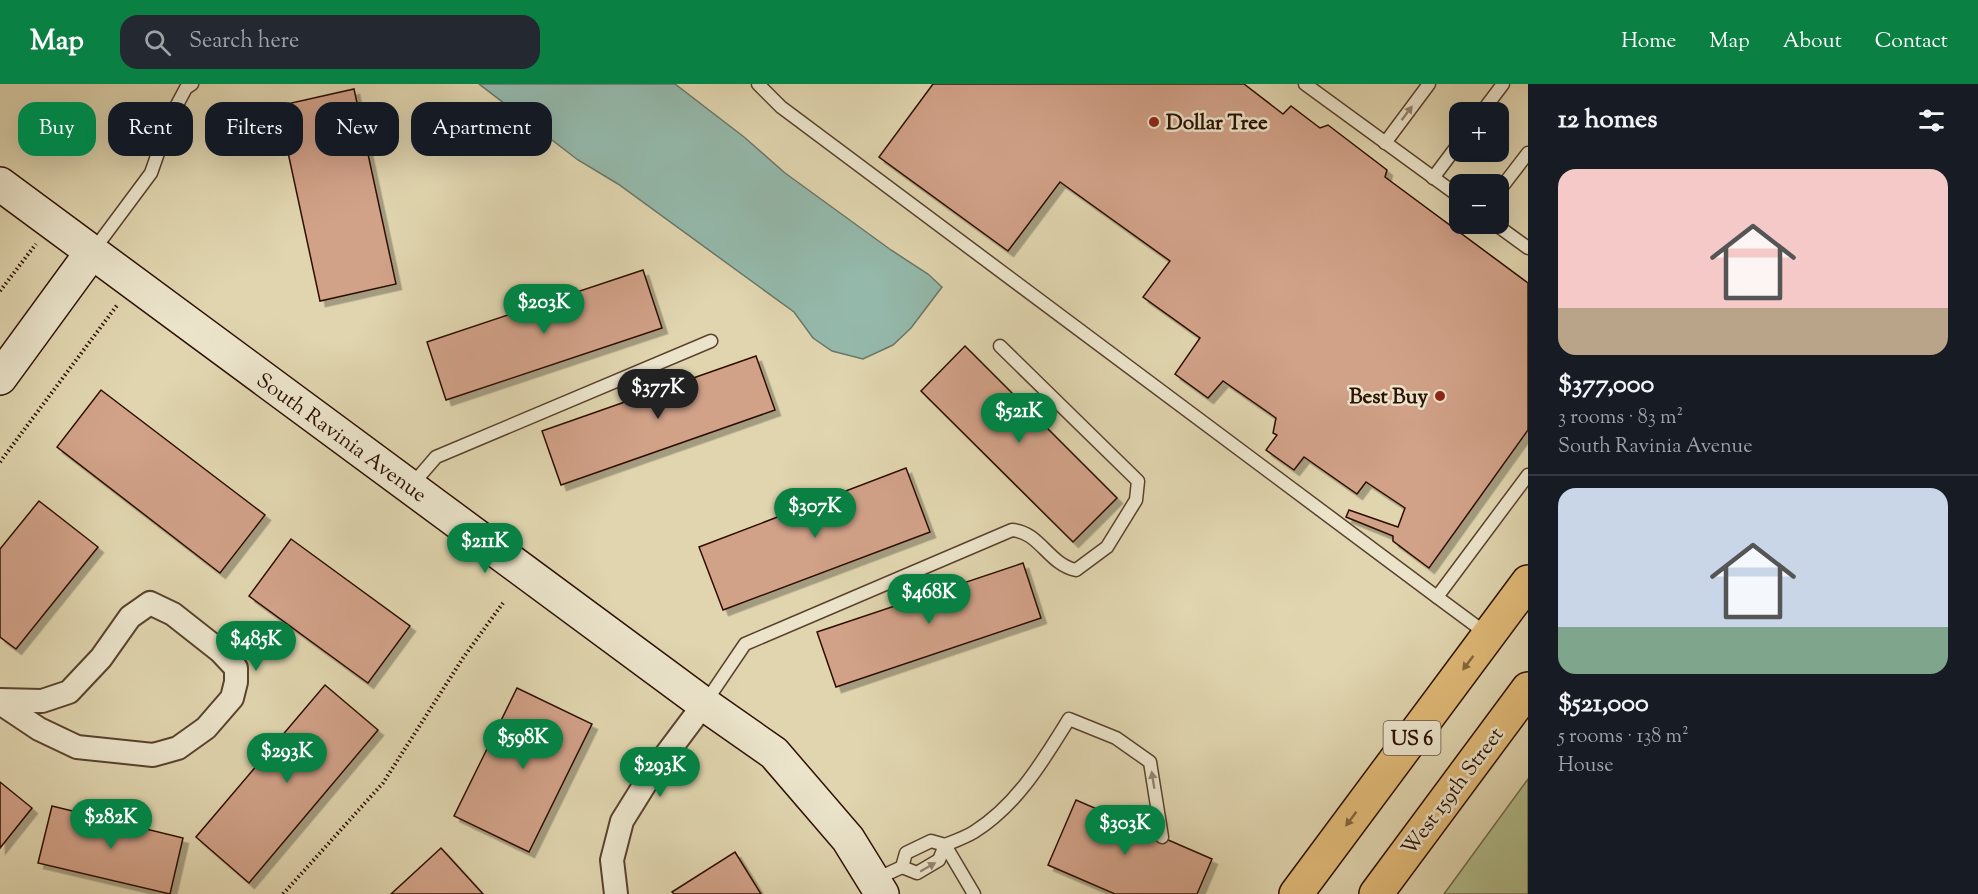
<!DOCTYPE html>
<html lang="en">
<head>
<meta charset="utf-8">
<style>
  body { margin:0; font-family:"Sorts Mill Goudy",serif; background:#242831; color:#f1f3f6; height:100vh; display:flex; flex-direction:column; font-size:22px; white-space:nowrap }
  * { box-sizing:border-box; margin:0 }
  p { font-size:20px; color:#9ea1a6 }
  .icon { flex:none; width:33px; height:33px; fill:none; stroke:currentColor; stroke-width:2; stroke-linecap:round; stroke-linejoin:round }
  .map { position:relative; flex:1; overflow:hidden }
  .panel { display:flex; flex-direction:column; background:#171b24; width:450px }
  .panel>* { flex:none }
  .hud { position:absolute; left:18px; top:18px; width:570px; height:54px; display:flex; gap:12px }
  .fabs { position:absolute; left:1449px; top:18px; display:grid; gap:12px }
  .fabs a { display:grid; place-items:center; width:60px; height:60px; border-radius:12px; background:#171b24; box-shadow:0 6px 24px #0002; font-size:30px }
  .price { position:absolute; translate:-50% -51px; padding:0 14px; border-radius:21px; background:#0b8043; color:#fff; font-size:20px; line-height:39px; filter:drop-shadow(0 2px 3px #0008) }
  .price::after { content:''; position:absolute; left:50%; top:36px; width:18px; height:14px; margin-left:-9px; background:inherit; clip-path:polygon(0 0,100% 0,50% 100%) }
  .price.active { background:#222; color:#fff }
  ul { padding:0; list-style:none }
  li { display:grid; align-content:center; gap:12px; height:318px; padding:0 30px }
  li+li { border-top:2px solid #363941 }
  li span { display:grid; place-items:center; height:186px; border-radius:18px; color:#555 }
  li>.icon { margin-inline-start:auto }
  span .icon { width:108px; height:108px; fill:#fffc; stroke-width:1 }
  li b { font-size:26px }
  h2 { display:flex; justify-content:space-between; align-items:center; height:72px; padding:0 30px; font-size:26px }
  .pill { padding:0 21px; border-radius:18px; background:#171b24; box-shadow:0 6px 24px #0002; font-size:21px; line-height:54px }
  .pill.active { background:#0b8043; color:#fff }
  header { display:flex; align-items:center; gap:36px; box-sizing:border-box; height:84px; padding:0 30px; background:#0b8043; color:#fff }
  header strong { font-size:28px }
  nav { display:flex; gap:33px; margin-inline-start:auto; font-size:21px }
  .search { width:420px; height:54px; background:#242831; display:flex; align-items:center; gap:15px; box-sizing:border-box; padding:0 21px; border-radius:18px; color:#9ea1a6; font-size:22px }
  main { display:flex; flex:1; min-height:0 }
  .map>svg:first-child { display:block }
  .green { fill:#b1bd8c; stroke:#706748; stroke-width:1.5 }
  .water { fill:#94b9ab; stroke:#6b7668; stroke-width:1.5 }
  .building { fill:#d1a188; stroke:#2e1103; stroke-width:1.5; filter:url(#shadow) }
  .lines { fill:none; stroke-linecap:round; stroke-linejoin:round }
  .lane-casing { stroke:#5a422e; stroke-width:15 }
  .street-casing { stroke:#5a422e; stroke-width:26 }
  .secondary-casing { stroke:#2e1103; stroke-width:36 }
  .primary-casing { stroke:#2e1103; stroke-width:36 }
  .path { stroke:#2e1103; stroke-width:4; stroke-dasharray:1.5 3; stroke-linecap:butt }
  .lane { stroke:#ebe4cb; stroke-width:12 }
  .street { stroke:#ebe4cb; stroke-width:22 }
  .secondary { stroke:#ebe4cb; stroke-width:33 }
  .primary { stroke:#e0ba78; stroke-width:33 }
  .oneway { fill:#968571 }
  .oneway2 { fill:#87663e }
  .poi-dot { fill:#8f2418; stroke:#ebe4cb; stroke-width:2 }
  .labels { text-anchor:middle; stroke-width:5; stroke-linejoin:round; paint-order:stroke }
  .shield { fill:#ebe4cb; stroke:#67503f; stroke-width:1.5 }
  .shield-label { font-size:20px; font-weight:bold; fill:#2e1103 }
  .poi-label { font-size:21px; font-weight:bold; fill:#2e1103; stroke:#ebe4cb; text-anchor:start }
  .street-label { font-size:21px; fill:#2e1103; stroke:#ebe4cb }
</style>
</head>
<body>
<header>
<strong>Map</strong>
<div class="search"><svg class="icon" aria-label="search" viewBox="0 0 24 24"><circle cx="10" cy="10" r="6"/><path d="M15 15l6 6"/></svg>Search here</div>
<nav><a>Home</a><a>Map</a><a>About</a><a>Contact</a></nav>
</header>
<main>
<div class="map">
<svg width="1528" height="810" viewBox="0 0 1528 810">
  <defs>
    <filter id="shadow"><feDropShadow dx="5.5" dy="5.5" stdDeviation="0" flood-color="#0004"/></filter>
  </defs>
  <rect width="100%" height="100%" fill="#e0d5af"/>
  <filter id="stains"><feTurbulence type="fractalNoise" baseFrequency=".00333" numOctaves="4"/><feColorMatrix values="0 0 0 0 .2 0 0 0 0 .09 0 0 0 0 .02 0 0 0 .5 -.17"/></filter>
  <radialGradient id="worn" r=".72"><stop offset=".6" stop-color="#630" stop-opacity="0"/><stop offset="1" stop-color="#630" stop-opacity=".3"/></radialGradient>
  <path class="green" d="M1528 695V810H1444Z"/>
  <path class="water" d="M479 0H675L744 53 785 89 891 166 928 190 942 203 911 244 893 261 863 275 832 267 813 254 794 228 618 100 578 76Z"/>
  <g class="building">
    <path d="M933 0H1244L1283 30 1291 22 1320 44 1328 41 1387 86 1385 93 1528 199V346L1429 484 1393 457V452L1346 433 1349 426 1398 443 1405 424 1366 398 1357 410 1304 373 1294 386 1266 366 1277 351 1273 349 1276 334 1223 297 1208 314 1175 290 1200 254 1143 213 1170 177 1060 98 1008 167 879 73Z"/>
    <path d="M354 5 396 200 320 217 278 22Z"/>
    <path d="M643 186 662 244 446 316 427 258Z"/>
    <path d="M965 262 1117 414 1073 458 921 307Z"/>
    <path d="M756 272 775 326 561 401 542 347Z"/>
    <path d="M101 306 265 431 220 489 57 363Z"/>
    <path d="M906 384 930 448 723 526 699 463Z"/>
    <path d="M39 417 98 463 16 565 0 553V465Z"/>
    <path d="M291 455 410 542 368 599 249 512Z"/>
    <path d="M1023 479 1041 534 836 603 817 548Z"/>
    <path d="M325 601 378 646 249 799 196 753Z"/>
    <path d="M517 604 592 640 529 768 454 732Z"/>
    <path d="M0 698 32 724 0 764Z"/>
    <path d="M1076 716 1212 775 1197 810H1115L1048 781Z"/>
    <path d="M52 722 183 754 170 810 38 779Z"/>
    <path d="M441 764 483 810H391Z"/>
    <path d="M735 768 761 810H674L672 808Z"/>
  </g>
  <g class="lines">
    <defs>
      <g id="lane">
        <path d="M758 0 781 23 1437 513"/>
        <path d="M1305 0 1460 113"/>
        <path d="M1482 28 1503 0"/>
        <path d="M1385 59 1429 0"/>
        <path d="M1433 94 1460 58"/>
        <path d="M1498 108 1528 69"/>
        <path d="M1495 140 1528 164"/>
        <path d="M93 167 151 89 171 32 186 4 192 0"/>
        <path d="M411 402 436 373 711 257"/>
        <path d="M1487 550 1437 513 1528 391"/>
        <path d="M705 619 745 560 1012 446C1040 448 1048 480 1076 486L1107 463 1136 416 1138 397 1000 262"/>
        <path d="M902 783 917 789 939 776 945 761C955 757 966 753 974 748 1017 721 1043 677 1069 635L1116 654 1150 678 1162 753"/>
        <path d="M874 796 902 783 906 769 931 757 945 761 974 810"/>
      </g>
      <g id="street">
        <path d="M0 616 42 617 69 608 101 574 130 533 150 519 173 530 220 567 236 584V598L232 614 206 644 178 664 153 671 77 663 39 645 0 619"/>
        <path d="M616 810 612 776 622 737 650 692 704 620"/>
      </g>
      <g id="secondary">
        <path d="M0 100 704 620 774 669 848 755 882 810"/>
        <path d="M0 294 92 168"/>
      </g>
      <g id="primary">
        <path d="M1296 810 1528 498"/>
        <path d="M1376 810 1528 605"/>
      </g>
    </defs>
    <use href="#lane" class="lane-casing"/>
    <use href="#street" class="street-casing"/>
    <use href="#secondary" class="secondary-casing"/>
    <use href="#primary" class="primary-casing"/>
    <g class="path">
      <path d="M0 207 36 160"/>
      <path d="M0 378 118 220"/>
      <path d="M283 810 383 699 463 574 503 519"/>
    </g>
    <use href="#lane" class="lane"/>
    <use href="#street" class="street"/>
    <use href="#secondary" class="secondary"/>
    <use href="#primary" class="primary"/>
  </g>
  <defs><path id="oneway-solid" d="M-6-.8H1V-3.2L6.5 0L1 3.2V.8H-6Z" transform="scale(1.5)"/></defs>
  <g class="oneway">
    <use href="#oneway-solid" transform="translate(1407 29) rotate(-53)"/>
    <use href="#oneway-solid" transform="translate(1153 696) rotate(-99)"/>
    <use href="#oneway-solid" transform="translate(928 783) rotate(-30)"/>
  </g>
  <g class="oneway2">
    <use href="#oneway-solid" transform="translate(1468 579) rotate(127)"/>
    <use href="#oneway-solid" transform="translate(1351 735) rotate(127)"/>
  </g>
  <g class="poi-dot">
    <circle cx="1154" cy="38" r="6"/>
    <circle cx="1440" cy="312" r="6"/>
  </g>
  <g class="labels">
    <rect class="shield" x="1383.5" y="637" width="57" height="34" rx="4.5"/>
    <g class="shield-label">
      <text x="1412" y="661">US 6</text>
    </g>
    <g class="poi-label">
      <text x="1166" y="45">Dollar Tree</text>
      <text x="1428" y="319" text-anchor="end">Best Buy</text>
    </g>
    <g class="street-label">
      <text transform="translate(342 353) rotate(36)" y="7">South Ravinia Avenue</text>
      <text transform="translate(1452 707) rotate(-53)" y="7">West 159th Street</text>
    </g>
  </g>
  <rect width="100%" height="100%" filter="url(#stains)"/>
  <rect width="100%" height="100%" fill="url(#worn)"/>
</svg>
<div class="fabs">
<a>+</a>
<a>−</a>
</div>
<b class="price" style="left:544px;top:251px">$203K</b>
<b class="price active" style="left:658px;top:336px">$377K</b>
<b class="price" style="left:1019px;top:360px">$521K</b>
<b class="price" style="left:815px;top:455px">$307K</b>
<b class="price" style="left:485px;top:490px">$211K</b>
<b class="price" style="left:929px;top:541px">$468K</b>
<b class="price" style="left:256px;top:588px">$485K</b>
<b class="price" style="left:523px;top:686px">$598K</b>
<b class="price" style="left:287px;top:700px">$293K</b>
<b class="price" style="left:660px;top:714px">$293K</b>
<b class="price" style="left:111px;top:766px">$282K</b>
<b class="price" style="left:1125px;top:772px">$303K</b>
<div class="hud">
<a class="pill active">Buy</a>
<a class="pill">Rent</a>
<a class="pill">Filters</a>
<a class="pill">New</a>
<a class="pill">Apartment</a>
</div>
</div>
<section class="panel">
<h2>12 homes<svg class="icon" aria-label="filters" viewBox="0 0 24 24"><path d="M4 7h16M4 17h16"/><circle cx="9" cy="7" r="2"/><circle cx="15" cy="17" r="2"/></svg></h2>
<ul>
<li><span style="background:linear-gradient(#f6c9c9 75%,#b9a48a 0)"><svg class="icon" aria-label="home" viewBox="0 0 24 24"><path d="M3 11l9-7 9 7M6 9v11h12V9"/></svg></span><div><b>$377,000</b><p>3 rooms · 83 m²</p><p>South Ravinia Avenue</p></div></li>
<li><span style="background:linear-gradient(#c9d6e8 75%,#7fa58c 0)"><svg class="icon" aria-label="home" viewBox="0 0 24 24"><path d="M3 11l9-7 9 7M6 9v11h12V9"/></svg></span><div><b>$521,000</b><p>5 rooms · 138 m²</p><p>House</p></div></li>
</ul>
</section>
</main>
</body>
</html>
